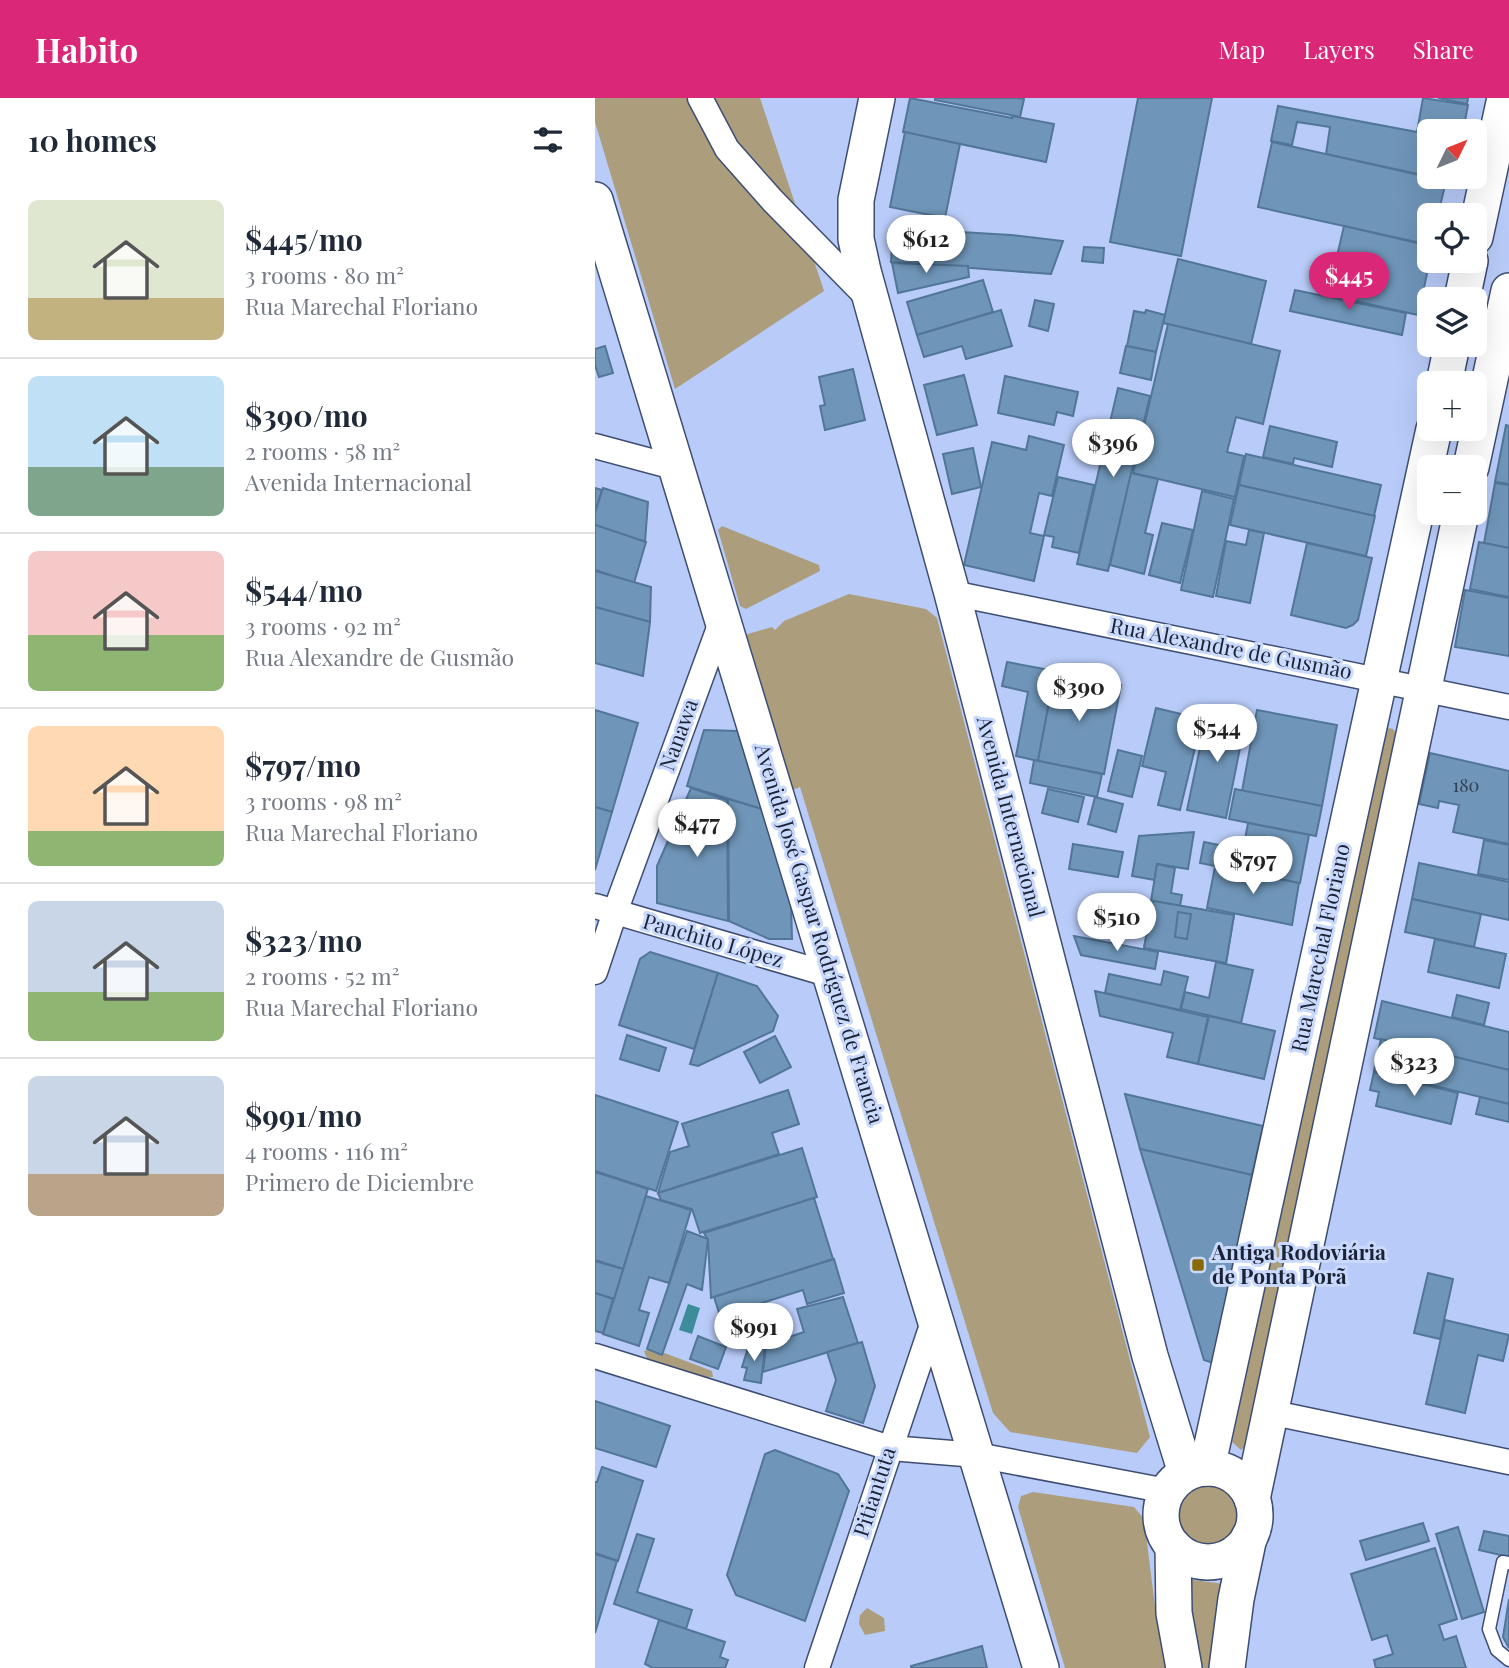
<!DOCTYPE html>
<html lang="en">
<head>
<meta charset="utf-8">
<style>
  body { margin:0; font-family:"Playfair Display",serif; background:#f6f6f7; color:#1f2937; height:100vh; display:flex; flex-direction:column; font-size:26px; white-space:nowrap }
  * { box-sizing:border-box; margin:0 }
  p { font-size:23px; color:#747a83 }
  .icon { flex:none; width:38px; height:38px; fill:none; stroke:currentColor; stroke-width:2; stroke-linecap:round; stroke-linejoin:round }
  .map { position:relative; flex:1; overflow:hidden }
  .details { display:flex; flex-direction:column; background:#fff; width:595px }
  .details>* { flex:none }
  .needle { width:46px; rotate:47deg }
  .tools { position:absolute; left:822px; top:21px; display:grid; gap:14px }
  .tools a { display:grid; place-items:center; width:70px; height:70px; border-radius:10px; background:#fff; box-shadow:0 7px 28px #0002; font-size:35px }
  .price { position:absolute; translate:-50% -60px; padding:0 16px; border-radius:24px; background:#fff; color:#222; font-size:23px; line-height:46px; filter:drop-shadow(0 2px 4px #0008) }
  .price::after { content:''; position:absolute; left:50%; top:42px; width:21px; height:16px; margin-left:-10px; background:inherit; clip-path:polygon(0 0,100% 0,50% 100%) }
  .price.selected { background:#db2777; color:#fff }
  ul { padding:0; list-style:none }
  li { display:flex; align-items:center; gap:21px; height:175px; padding:0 28px }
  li+li { border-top:2px solid #e0e1e3 }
  li span { display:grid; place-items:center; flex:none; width:196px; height:140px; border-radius:10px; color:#555 }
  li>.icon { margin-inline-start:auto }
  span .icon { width:84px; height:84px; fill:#fffc; stroke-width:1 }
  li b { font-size:30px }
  h2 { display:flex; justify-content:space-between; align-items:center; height:84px; padding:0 28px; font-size:30px }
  header { display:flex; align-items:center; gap:42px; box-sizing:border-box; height:98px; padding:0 35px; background:#db2777; color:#fff }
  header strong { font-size:33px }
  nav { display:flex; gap:38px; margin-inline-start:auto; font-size:24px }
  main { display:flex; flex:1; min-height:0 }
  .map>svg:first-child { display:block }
  .green { fill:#ac9d7c }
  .water { fill:#3c8d99 }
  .building { fill:#6f95b8; stroke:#527698; stroke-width:2; fill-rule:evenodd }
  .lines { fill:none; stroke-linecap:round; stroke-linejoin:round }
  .lane-casing { stroke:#3e4d73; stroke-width:15 }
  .street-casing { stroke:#3e4d73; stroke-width:27 }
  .secondary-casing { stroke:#3e4d73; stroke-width:38 }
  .lane { stroke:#fff; stroke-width:12 }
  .street { stroke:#fff; stroke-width:24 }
  .secondary { stroke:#fff; stroke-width:35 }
  .poi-dot { fill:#896a08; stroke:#cad9fe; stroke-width:2.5 }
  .labels { text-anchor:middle; stroke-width:6; stroke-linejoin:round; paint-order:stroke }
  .number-label { font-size:18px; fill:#303f54 }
  .street-label { font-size:21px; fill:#1b2233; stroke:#cad9fe }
  .poi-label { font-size:21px; font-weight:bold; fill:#1b2233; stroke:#cad9fe; text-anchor:start }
</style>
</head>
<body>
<header>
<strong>Habito</strong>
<nav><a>Map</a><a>Layers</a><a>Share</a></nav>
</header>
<main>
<section class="details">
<h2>10 homes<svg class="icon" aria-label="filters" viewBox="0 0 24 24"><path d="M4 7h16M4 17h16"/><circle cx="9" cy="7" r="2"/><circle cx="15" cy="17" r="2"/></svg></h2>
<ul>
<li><span style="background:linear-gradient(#dfe7d0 70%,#c2b280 0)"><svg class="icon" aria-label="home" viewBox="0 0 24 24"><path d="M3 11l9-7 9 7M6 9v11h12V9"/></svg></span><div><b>$445/mo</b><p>3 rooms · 80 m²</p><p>Rua Marechal Floriano</p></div></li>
<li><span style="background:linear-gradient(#bfe0f5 65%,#7fa58c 0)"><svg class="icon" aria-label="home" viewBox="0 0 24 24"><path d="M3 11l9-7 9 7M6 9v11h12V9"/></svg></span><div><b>$390/mo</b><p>2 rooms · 58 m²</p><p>Avenida Internacional</p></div></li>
<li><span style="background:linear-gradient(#f6c9c9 60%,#8fb573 0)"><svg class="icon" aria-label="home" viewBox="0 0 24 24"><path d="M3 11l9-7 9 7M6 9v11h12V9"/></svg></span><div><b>$544/mo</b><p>3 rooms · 92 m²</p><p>Rua Alexandre de Gusmão</p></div></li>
<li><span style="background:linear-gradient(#ffd9b3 75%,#8fb573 0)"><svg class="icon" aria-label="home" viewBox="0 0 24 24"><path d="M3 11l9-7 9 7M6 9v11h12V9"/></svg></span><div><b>$797/mo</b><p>3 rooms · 98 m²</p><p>Rua Marechal Floriano</p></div></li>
<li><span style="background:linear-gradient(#c9d6e8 65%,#8fb573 0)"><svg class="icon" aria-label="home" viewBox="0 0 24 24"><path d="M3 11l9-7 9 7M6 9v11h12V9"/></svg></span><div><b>$323/mo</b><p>2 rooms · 52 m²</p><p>Rua Marechal Floriano</p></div></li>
<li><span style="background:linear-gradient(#c9d6e8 70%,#b9a48a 0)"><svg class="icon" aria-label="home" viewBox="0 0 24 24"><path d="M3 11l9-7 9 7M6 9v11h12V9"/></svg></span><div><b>$991/mo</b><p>4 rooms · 116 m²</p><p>Primero de Diciembre</p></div></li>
</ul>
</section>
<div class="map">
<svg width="914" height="1570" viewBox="0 0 914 1570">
  <rect width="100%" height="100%" fill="#b9ccf9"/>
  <g class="green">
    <path d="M0 0H165L229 193 80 291 0 24Z"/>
    <path d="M127 428 224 467 225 473 151 511 145 508 123 432Z"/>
    <path d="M254 496 331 511 342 520 555 1339 542 1355 415 1334 398 1315 205 689 193 694 137 551 153 536 177 529 180 532 189 523Z"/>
    <path d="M794 630 798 631 803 638 653 1347 646 1352 637 1344 788 635Z"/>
    <path d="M59 1251 117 1273 118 1279C98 1282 72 1269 53 1263L49 1253Z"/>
    <circle cx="614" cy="1419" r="31"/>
    <path d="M438 1394 539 1409 549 1421 563 1532 574 1570H470L423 1409 426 1398Z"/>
    <path d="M591 1481 629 1486 619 1570H603Z"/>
    <path d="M272 1510 289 1520 290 1533 270 1537 264 1526 265 1517Z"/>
  </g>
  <path class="water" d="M93 1206 105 1210 97 1236 84 1232Z"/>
  <g class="building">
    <path d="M315 0 417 20V18L459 26 451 64 308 34Z"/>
    <path d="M340 0H423L429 1 425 19 340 2Z"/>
    <path d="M543 0H617L586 158 515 144Z"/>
    <path d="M828 0 873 7 868 33H835V63L832 78 731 56 735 29 702 24 697 47 676 43 683 8 822 34Z"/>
    <path d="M843 0H873L872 6Z"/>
    <path d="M310 34 365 46 350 120 295 109Z"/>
    <path d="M677 44 851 83 843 117H835V147L663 109Z"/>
    <path d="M749 128 835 148V162L823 217 733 197Z"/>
    <path d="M298 130 416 137 468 143 456 176 296 164Z"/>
    <path d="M489 149 509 150 508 165 487 163Z"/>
    <path d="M583 161 671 183 656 246 568 225Z"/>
    <path d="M297 165 373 168 374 179 303 195Z"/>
    <path d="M388 182 398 214 322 237 312 204Z"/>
    <path d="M700 192 811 215 807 237 695 213Z"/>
    <path d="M440 202 459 206 453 233 434 228Z"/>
    <path d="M406 212 417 248 371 261 367 248 329 259 322 237Z"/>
    <path d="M551 212 570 217 561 254 532 248 539 213 550 215Z"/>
    <path d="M573 226 685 253 668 326 641 319 632 354 649 358 640 399 538 375Z"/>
    <path d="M10 248 18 275 4 279 0 267V251Z"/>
    <path d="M531 248 561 254 556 282 525 275Z"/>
    <path d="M258 271 270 322 230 332 225 308 230 307 224 279Z"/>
    <path d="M369 277 382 327 342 337 329 287Z"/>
    <path d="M410 278 483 294 478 318 462 314 459 327 403 315Z"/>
    <path d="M523 290 555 298 513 473 482 466Z"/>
    <path d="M911 327 914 328V386L900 384Z"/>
    <path d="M675 328 742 344 737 369 699 360 698 366 668 359Z"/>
    <path d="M434 338 469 347 457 398 444 395 435 435 449 438 439 483 369 467 397 344 431 352Z"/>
    <path d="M378 350 386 389 357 396 348 356Z"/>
    <path d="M651 356 786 387 779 418 644 387Z"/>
    <path d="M536 375 563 381 550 435 558 437 549 476 515 467Z"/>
    <path d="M463 379 499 387 484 455 457 449 459 439 449 437Z"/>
    <path d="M900 385 914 387V450L889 445Z"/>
    <path d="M644 387 780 418 771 458 635 427Z"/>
    <path d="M0 390 7 392 0 414Z"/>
    <path d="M8 390 53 404 50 444 0 427V415Z"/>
    <path d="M607 393 639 401 618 499 586 492Z"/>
    <path d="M567 425 598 432 585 485 554 477Z"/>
    <path d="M0 427 51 444 39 485 0 472Z"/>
    <path d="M654 432 669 435 655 505 621 498 631 443 651 447Z"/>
    <path d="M884 444 914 450V499L875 491Z"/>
    <path d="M712 445 777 460 763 522 758 527 751 530 696 517Z"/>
    <path d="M0 473 56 489 55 524 0 509Z"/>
    <path d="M870 492 914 500V558L860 549Z"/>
    <path d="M0 509 55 524 48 578 0 565Z"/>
    <path d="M412 564 460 573 443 663 421 658 433 594 407 588Z"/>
    <path d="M460 573 526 587 509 676 443 663Z"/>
    <path d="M561 610 607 621 585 712 563 707 571 674 547 668Z"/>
    <path d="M613 611 651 620 631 720 592 712Z"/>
    <path d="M0 612 43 625 17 714 0 709Z"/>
    <path d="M662 612 742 627 727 708 647 693Z"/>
    <path d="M109 632 143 633 167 711 92 688Z"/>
    <path d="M523 652 547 658 537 699 513 693Z"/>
    <path d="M835 655 914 673V746L858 734 864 707 844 703 843 710 824 706Z"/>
    <path d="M439 662 507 676 502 699 435 685Z"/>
    <path d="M96 690 132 702 133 823 62 805V768Z"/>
    <path d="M453 691 489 699 483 724 447 715Z"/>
    <path d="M640 691 727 708 721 738 634 721Z"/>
    <path d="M500 699 528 706 521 734 493 726Z"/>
    <path d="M133 701 167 711 196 804 197 841H174L134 823Z"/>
    <path d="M0 709 17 714 0 772Z"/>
    <path d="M653 725 714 737 705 785 605 765 609 744 648 752Z"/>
    <path d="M599 734 593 771 562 766 560 782 537 778 544 738Z"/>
    <path d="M889 742 914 747V782L883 776Z"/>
    <path d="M478 746 528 754 523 779 474 771Z"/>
    <path d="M824 765 914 784V822L817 801Z"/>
    <path d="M562 766 580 770 576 795 587 797 585 808 556 803Z"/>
    <path d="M620 769 704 785 697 827 612 810Z"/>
    <path d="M817 801 886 816 879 849 810 834Z"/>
    <path d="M558 803 639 817 631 865 549 850ZM583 814 596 816 592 841 580 839Z"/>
    <path d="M558 803 639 817 631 865 549 850Z"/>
    <path d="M583 814 596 816 592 841 580 839Z"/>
    <path d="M479 838 563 854 560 871 486 857Z"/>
    <path d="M840 841 911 856 904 890 833 874Z"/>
    <path d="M55 854 123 875 99 951 24 927 45 861Z"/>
    <path d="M621 864 658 872 646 925 586 911 590 894 614 900Z"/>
    <path d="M569 873 593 879 585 912 510 895 514 876 566 887Z"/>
    <path d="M123 875 162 888 183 918 178 933 103 968 95 966Z"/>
    <path d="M500 893 613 919 603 966 572 959 578 935 505 918Z"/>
    <path d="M862 897 894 905 889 927 857 919Z"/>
    <path d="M787 903 914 934V972L779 940Z"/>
    <path d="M614 918 680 933 669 981 603 966Z"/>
    <path d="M32 937 71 950 64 973 25 961Z"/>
    <path d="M180 938 196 969 165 985 149 954Z"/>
    <path d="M786 941 914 972V1006L779 973Z"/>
    <path d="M779 974 863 995 856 1026 781 1008 784 994 775 992Z"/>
    <path d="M193 992 204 1026 177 1035 184 1056 63 1095 75 1054 94 1048 87 1026Z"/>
    <path d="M530 996 668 1028 657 1077 545 1051Z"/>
    <path d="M0 997 83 1024 61 1093 0 1073Z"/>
    <path d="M885 999 914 1006V1024L881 1016Z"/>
    <path d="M207 1050 222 1099 105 1135 97 1111 66 1102 63 1095Z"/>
    <path d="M545 1051 657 1077 621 1266 609 1262Z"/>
    <path d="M0 1074 53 1091 28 1171 0 1162Z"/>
    <path d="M51 1098 96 1112 74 1185 54 1179 44 1212 54 1215 44 1248 8 1236Z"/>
    <path d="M219 1100 238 1161 116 1200 113 1142 109 1135Z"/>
    <path d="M92 1133 113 1141 107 1192 92 1186 67 1257 52 1251Z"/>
    <path d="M239 1161 249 1195 212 1206 208 1192 125 1218 119 1199Z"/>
    <path d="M0 1163 28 1171 19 1201 0 1195Z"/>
    <path d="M833 1175 858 1181 845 1241 819 1235Z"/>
    <path d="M0 1195 18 1201 8 1235 0 1233Z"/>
    <path d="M248 1199 263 1245 168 1274 171 1248 163 1223 186 1215 194 1239 209 1234 202 1211Z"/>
    <path d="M850 1222 914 1237 908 1263 883 1257 870 1315 831 1306Z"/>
    <path d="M103 1238 131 1249 123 1271 95 1261Z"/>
    <path d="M155 1244 170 1249 166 1285 149 1282 152 1270 147 1269Z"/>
    <path d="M267 1244 280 1288 268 1325 231 1313 241 1282 232 1254Z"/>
    <path d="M0 1303 75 1328 61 1369 0 1350Z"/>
    <path d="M180 1352 243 1376 254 1393 210 1523 141 1497 132 1477 170 1356Z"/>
    <path d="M7 1369 48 1383 23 1463 0 1455V1384H2Z"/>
    <path d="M828 1425 834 1443 771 1462 765 1443Z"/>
    <path d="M863 1429 889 1514 867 1521 841 1436Z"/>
    <path d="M889 1433 914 1438V1459L884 1452Z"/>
    <path d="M42 1436 59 1441 42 1494 97 1512 91 1531 19 1506Z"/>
    <path d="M840 1450 862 1521 844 1527 849 1542 861 1538 871 1570H781L779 1562 798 1556 792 1537 777 1542 756 1476Z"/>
    <path d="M0 1456 22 1463 0 1535Z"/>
    <path d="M914 1501V1550L908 1539Z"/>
    <path d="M64 1522 130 1544 125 1559 133 1562 130 1570H58L50 1566Z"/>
    <path d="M387 1548 392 1570H316V1568Z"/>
  </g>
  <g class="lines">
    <defs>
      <path id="lane" d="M914 1465 908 1464 894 1531 902 1552 914 1562"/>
      <g id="street">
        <path d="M105 0 132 51 178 103 275 202"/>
        <path d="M0 348 82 370"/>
        <path d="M357 495 914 609"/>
        <path d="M0 808 236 877"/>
        <path d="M0 874 20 814 128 519"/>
        <path d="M0 1258 295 1350 382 1357 572 1393"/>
        <path d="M674 1314 914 1364"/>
        <path d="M222 1570 340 1218"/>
      </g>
      <g id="secondary">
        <path d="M282 0 261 102V141L268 173 357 495 555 1258 591 1375"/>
        <path d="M0 102 446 1570"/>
        <path d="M880 139 910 0"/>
        <path d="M867 201 875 163"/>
        <path d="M849 285 857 247"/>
        <path d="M876 369 914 193"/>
        <path d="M612 1370 839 331"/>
        <circle cx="613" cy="1417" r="47"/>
        <path d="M657 1401 866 415"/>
        <path d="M578 1448 579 1515 589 1570"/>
        <path d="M632 1570 641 1501 654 1439"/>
      </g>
    </defs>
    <use href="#lane" class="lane-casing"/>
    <use href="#street" class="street-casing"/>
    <use href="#secondary" class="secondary-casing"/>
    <use href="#lane" class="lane"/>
    <use href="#street" class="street"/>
    <use href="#secondary" class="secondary"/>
  </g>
  <rect class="poi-dot" x="596" y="1160" width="14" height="14" rx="3.5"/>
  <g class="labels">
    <g class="number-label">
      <text x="871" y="694">180</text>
    </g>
    <g class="street-label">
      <text transform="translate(636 551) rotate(11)" y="7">Rua Alexandre de Gusmão</text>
      <text transform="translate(84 637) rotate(-70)" y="7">Nanawa</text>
      <text transform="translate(415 719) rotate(75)" y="7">Avenida Internacional</text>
      <text transform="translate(224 836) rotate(73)" y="7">Avenida José Gaspar Rodríguez de Francia</text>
      <text transform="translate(118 843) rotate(16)" y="7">Panchito López</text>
      <text transform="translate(726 850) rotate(-78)" y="7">Rua Marechal Floriano</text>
      <text transform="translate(280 1394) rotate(-72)" y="7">Pitiantuta</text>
    </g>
    <g class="poi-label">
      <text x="617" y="1162">Antiga Rodoviária<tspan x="617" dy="24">de Ponta Porã</tspan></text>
    </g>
  </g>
</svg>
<div class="tools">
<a><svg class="needle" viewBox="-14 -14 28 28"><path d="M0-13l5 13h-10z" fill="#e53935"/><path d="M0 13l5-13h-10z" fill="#747a83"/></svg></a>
<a><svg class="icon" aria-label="locate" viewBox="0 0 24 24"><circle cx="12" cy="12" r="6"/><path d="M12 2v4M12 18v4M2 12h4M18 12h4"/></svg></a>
<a><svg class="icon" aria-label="layers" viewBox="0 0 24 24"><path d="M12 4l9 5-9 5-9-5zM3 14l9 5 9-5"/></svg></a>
<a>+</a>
<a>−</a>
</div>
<b class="price" style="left:331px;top:177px">$612</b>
<b class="price selected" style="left:754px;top:214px">$445</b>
<b class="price" style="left:518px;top:381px">$396</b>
<b class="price" style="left:484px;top:625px">$390</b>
<b class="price" style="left:622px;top:666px">$544</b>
<b class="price" style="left:102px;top:761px">$477</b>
<b class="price" style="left:658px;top:798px">$797</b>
<b class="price" style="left:522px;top:855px">$510</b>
<b class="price" style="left:819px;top:1000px">$323</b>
<b class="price" style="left:159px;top:1265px">$991</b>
</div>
</main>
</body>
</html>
